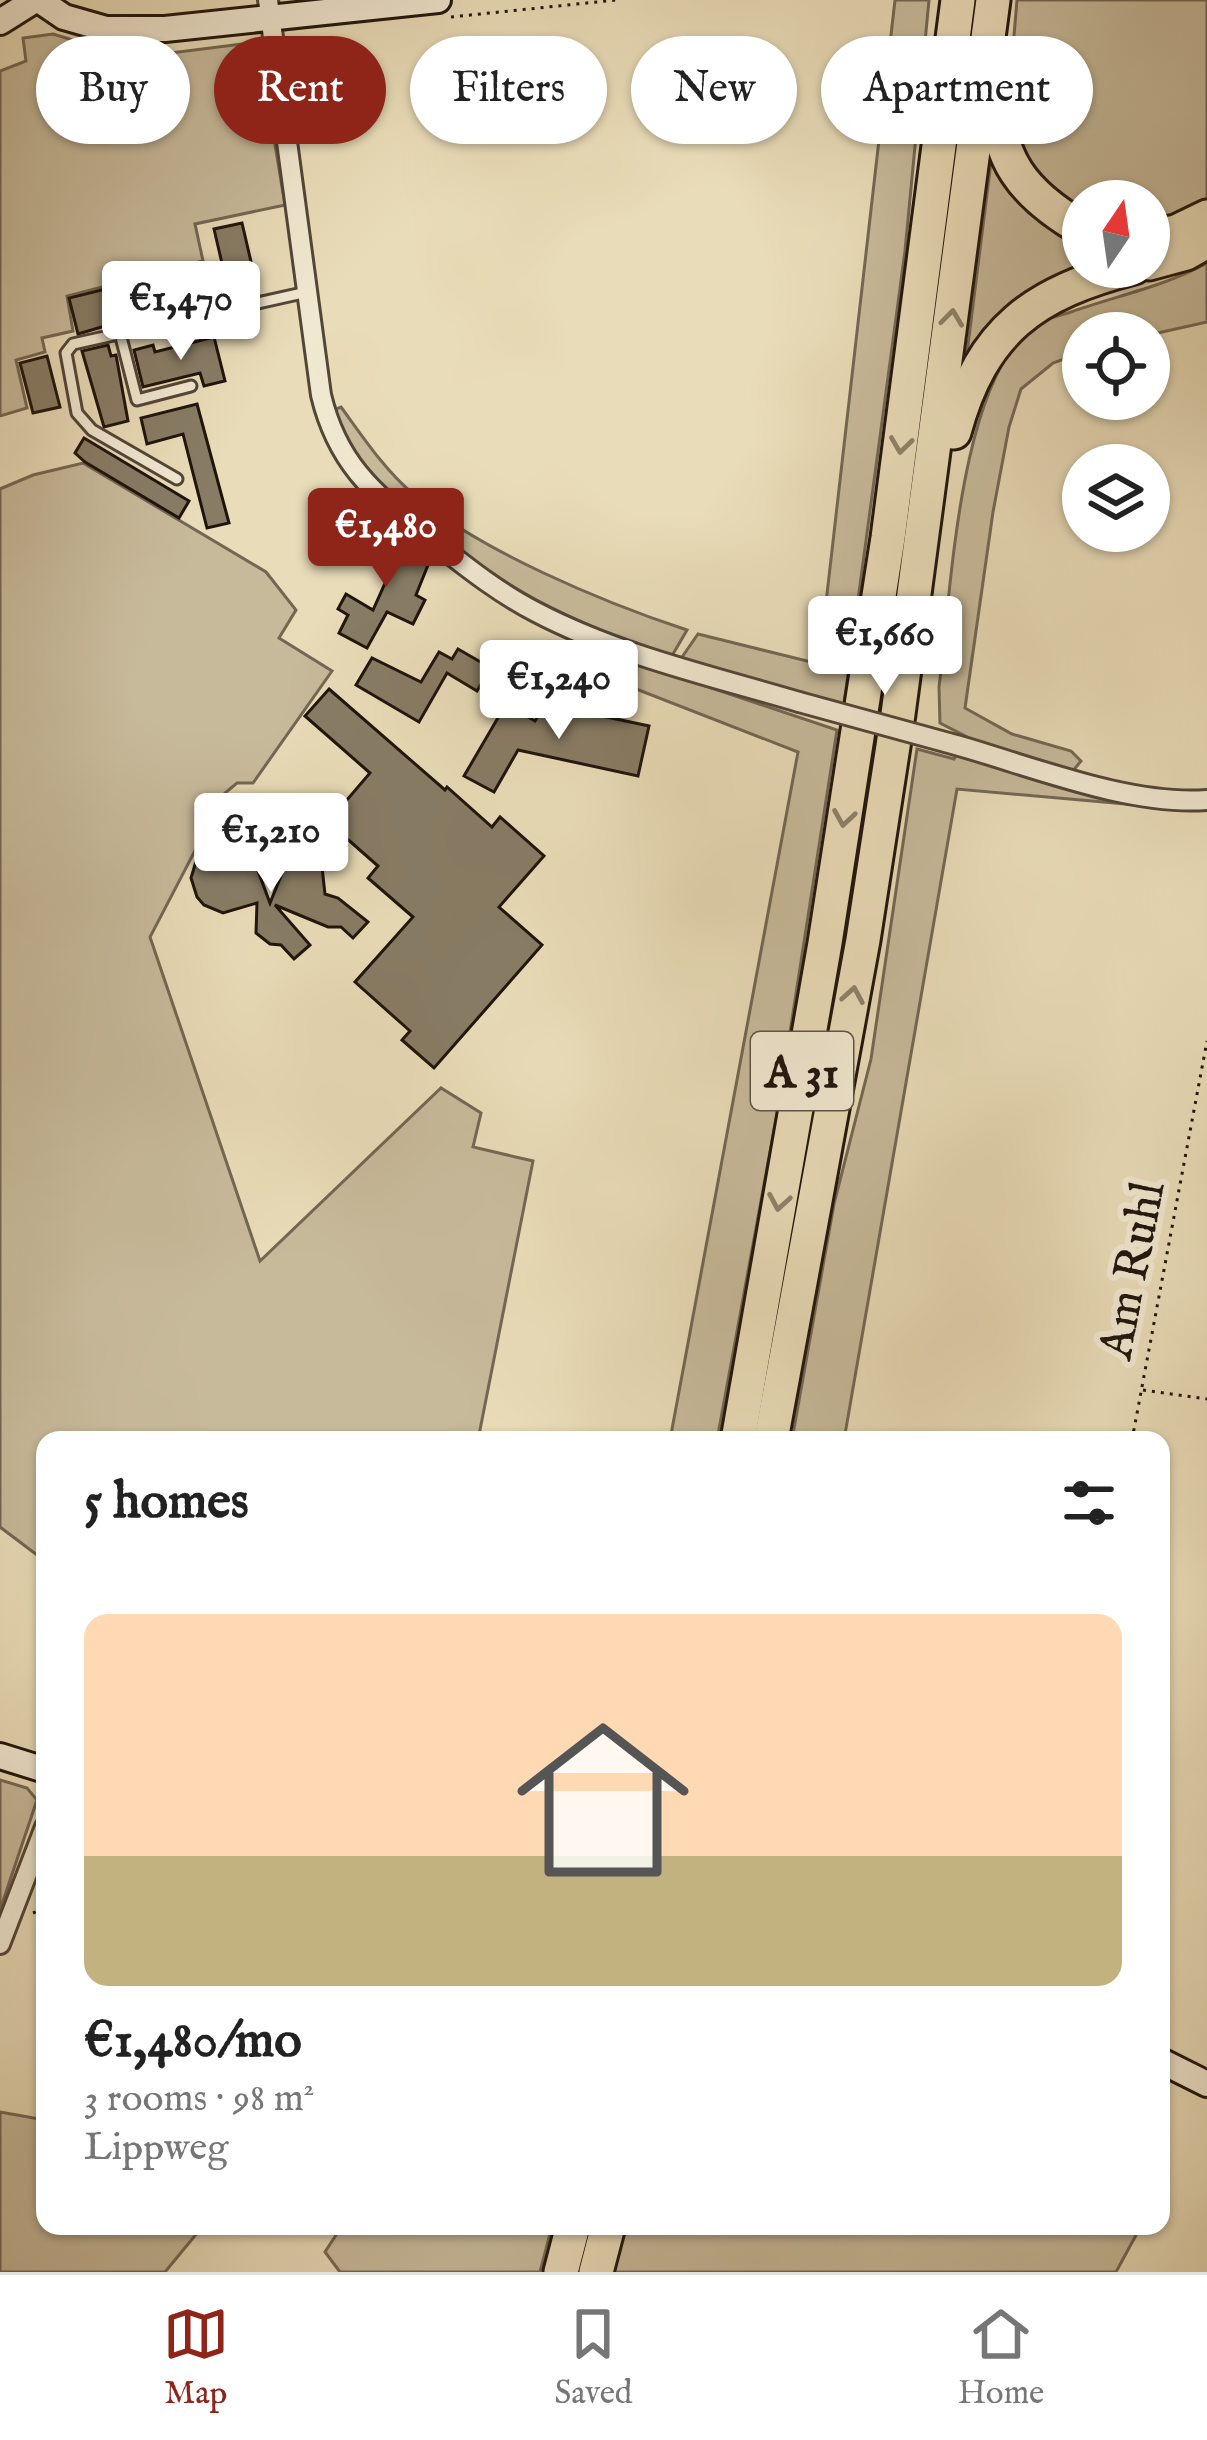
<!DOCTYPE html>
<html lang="en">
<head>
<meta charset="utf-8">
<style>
  body { margin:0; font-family:"IM FELL English",serif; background:#f2f2f2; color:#222; height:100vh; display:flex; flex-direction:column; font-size:45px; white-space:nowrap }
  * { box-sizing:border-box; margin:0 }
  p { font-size:39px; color:#767676 }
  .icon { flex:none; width:66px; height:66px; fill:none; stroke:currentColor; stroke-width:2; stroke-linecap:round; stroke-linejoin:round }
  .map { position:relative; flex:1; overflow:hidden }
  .sheet { position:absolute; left:36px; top:1431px; width:1134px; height:804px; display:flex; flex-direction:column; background:#fff; border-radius:24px; box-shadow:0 3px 9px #0004 }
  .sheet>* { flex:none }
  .top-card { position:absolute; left:36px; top:36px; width:1137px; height:108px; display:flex; gap:24px }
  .needle { width:78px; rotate:13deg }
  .controls { position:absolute; left:1062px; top:180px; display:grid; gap:24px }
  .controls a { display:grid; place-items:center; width:108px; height:108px; border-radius:50%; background:#fff; box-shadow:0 3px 9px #0004; font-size:60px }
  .price { position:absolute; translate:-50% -102px; padding:0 27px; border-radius:12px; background:#fff; color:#222; font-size:39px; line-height:78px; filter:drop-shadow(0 3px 6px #0008) }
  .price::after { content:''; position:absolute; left:50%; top:72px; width:36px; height:27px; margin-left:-18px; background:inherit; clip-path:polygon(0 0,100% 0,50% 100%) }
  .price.active { background:#8f2418; color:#fff }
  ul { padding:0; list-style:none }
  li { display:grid; align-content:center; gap:24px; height:636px; padding:0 48px }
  li span { display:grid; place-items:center; height:372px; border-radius:24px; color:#555 }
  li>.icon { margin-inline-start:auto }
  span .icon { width:216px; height:216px; fill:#fffc; stroke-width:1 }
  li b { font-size:51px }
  h2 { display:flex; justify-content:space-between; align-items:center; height:144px; padding:0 48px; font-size:51px }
  .pill { padding:0 42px; border-radius:54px; background:#fff; box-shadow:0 3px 9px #0004; font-size:42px; line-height:108px }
  .pill.active { background:#8f2418; color:#fff }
  .menu { display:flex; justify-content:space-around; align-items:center; height:168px; border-top:3px solid #e0e0e0; background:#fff; font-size:33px; color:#767676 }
  .menu a { display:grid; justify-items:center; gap:6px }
  .menu .active { color:#8f2418 }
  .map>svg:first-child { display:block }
  .green { fill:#c7ba9b; stroke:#736754; stroke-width:3 }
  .building { fill:#887c65; stroke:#1f140c; stroke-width:3 }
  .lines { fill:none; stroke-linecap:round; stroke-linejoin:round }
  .lane-casing { stroke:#524637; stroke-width:15 }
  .street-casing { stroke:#524637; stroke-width:24 }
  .secondary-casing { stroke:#1f140c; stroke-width:30 }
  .highway-casing { stroke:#1f140c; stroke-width:39 }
  .path { stroke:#1f140c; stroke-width:3; stroke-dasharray:3 6; stroke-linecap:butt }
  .lane { stroke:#f1e8d1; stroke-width:9 }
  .street { stroke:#f1e8d1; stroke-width:18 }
  .secondary { stroke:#f1e8d1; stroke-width:24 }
  .highway { stroke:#e9dcb8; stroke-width:33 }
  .street-bridge-casing { stroke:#524637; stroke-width:24; stroke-linecap:butt }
  .street-bridge { stroke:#f1e8d1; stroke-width:18 }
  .oneway { stroke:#8e826b }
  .labels { text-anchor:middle; stroke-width:12; stroke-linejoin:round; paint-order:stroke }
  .shield { fill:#f1e8d1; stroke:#5e5447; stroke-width:3 }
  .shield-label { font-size:45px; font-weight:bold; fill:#1f140c }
  .street-label { font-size:48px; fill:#1f140c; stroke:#f1e8d1 }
</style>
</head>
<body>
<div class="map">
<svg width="1207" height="2272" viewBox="0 0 1207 2272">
  <rect width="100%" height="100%" fill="#e9dcb8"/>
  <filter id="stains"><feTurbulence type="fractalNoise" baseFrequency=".00167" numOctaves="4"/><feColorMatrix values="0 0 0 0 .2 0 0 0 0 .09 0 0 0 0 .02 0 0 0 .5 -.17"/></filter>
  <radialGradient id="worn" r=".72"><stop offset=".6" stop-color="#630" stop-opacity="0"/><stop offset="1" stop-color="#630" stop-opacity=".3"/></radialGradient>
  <g class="green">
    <path d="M895 0H929L905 251 844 704 680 660 698 634 819 664Z"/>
    <path d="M1017 0H1207V209L1149 229V201H1083V220L1017 160 1009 95Z"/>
    <path d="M53 34 131 58 258 42 285 205 195 224 203 261 67 296 73 331 42 338 45 352 16 360 27 408 0 416V71L26 61 23 38Z"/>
    <path d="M994 138 1083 235V267L966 361Z"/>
    <path d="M1207 263V322L1149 335 1083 333V352L1053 363 1021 389 1009 427 993 512 965 708 1012 734 1071 751 1081 761 1072 772 983 745 940 723 939 687C951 595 958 384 1033 326 1042 319 1057 316 1068 313 1115 296 1163 287 1207 263Z"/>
    <path d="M341 407C363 437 384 469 412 493 477 550 605 603 687 630L673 654 665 656C565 618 508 592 424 523 379 486 354 467 331 411Z"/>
    <path d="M83 463 266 572 296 610 279 638 332 671 253 783H237L225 793 150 937 260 1261 441 1088 481 1113 473 1147 533 1161 478 1440H45V1561L0 1527V489L33 475Z"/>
    <path d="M637 663 837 730 779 1103 717 1440H670L798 752 636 689Z"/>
    <path d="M917 749 954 759 957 754 1148 806 957 789 844 1440H792L834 1204 871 1059Z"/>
    <path d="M0 1780 27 1788 37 1800 0 1910Z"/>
    <path d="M0 2112 45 2120V2226H203L165 2272H0Z"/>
    <path d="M342 2226H552L540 2272H340L325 2252Z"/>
    <path d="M625 2226H1141L1116 2272H614Z"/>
  </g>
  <g class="building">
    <path d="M242 223 252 266 224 272 214 229Z"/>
    <path d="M134 282 142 315 78 334 69 298Z"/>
    <path d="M214 337 225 381 204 386 200 373 143 387 134 350 153 345 155 352Z"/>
    <path d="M108 345 111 356 116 355 128 421 104 427 82 351Z"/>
    <path d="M47 356 60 407 33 413 20 363Z"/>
    <path d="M197 404 229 523 207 528 183 434 147 444 141 418Z"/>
    <path d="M84 438 189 501 179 518 85 462 75 453Z"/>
    <path d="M375 528 428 565 416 595 425 600 413 624 387 612 367 648 339 633 348 615 338 609 346 594 373 610 390 572 358 547Z"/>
    <path d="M458 649 491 668 477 691 447 673 419 722 356 685 372 658 421 682 439 652 452 659Z"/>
    <path d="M329 689 445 790 447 787 492 827 500 817 544 856 499 907 542 945 434 1068 402 1040 410 1031 355 982 413 917 368 878 378 866 328 822 370 773 305 716Z"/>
    <path d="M506 704 535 721 545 704 649 726 638 776 518 750 494 792 464 776Z"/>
    <path d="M224 843 234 844 252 855 270 903 285 866 295 858 307 856 322 867 325 894 338 898 368 922 353 938 341 927H328L275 905 310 945 294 959 281 945 270 944 256 933 257 903 223 913 204 905 197 897 191 878 197 858Z"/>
  </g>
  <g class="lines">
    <defs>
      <g id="lane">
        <path d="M120 333 137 400 191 386"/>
        <path d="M177 479 92 430 77 413 66 353 73 344 307 292"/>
      </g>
      <g id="street">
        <path d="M268 0 321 395C337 462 371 491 423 533 459 561 495 591 536 612 618 655 711 676 799 702"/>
        <path d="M956 745C1031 766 1129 806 1207 800"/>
        <path d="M0 1944 45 1827"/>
      </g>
      <g id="secondary">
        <path d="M39 0 64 17 106 29H165L438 0"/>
        <path d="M0 22 35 0"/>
        <path d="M0 1756 45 1770"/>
        <path d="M1161 2061 1207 2084"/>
      </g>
      <g id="highway">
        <path d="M998 87C993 158 1024 195 1083 229"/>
        <path d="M1149 237 1176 232 1207 217"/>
        <path d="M1149 263 1186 253 1207 241"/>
        <path d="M954 432C982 329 1034 293 1134 267"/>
        <path d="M738 1440 825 943 888 538 958 0"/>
        <path d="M771 1440 863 940 898 714 993 0"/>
        <path d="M561 2272 573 2226"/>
        <path d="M596 2272 608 2226"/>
      </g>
    </defs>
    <use href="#lane" class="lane-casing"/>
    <use href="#street" class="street-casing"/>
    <use href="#secondary" class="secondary-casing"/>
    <use href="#highway" class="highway-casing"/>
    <g class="path">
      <path d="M451 17 616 0"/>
      <path d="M117 51 149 52"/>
      <path d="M1143 1390 1207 1399"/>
      <path d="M1132 1440 1207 1041"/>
      <path d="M33 1913 45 1908"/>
    </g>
    <use href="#lane" class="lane"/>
    <use href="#street" class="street"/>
    <use href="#secondary" class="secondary"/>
    <use href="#highway" class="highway"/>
    <defs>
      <path id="street-bridge" d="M799 702 956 745"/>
    </defs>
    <use href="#street-bridge" class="street-bridge-casing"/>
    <use href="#street-bridge" class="street-bridge"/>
  </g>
  <defs><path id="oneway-chevron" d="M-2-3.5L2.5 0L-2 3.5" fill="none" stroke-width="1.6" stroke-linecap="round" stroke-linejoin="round" transform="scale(3)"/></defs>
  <g class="oneway">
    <use href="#oneway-chevron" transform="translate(952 318) rotate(-83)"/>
    <use href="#oneway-chevron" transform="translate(901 445) rotate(98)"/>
    <use href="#oneway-chevron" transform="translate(844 818) rotate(99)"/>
    <use href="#oneway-chevron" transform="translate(853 995) rotate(-80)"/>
    <use href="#oneway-chevron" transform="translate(779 1202) rotate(100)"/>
  </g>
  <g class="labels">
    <rect class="shield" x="751" y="1032" width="102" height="78" rx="9"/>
    <g class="shield-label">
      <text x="802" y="1087">A 31</text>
    </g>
    <g class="street-label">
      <text transform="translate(1130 1270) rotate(-79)" y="17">Am Ruhl</text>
    </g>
  </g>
  <rect width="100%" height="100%" filter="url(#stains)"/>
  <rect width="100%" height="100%" fill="url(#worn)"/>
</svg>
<div class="controls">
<a><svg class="needle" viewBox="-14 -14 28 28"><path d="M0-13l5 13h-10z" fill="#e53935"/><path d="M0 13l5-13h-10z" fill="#767676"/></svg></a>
<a><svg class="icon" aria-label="locate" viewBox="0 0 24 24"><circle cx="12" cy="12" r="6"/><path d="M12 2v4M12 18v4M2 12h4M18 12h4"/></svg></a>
<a><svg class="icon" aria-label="layers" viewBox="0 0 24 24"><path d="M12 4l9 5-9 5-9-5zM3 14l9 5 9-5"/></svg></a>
</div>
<b class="price" style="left:181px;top:363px">€1,470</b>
<b class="price active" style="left:386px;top:590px">€1,480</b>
<b class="price" style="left:885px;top:698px">€1,660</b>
<b class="price" style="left:559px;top:742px">€1,240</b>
<b class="price" style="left:271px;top:895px">€1,210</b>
<div class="top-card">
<a class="pill">Buy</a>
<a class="pill active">Rent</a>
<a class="pill">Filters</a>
<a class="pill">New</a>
<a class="pill">Apartment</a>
</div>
<section class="sheet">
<h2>5 homes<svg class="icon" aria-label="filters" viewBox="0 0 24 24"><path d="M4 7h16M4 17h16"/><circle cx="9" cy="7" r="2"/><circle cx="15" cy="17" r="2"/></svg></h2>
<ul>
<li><span style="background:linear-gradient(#ffd9b3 65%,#c2b280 0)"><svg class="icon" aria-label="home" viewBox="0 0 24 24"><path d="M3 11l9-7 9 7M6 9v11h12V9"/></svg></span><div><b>€1,480/mo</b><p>3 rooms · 98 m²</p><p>Lippweg</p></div></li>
</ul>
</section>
</div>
<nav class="menu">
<a class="active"><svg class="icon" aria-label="map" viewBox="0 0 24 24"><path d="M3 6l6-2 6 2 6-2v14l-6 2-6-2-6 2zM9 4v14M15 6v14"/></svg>Map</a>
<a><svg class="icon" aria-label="saved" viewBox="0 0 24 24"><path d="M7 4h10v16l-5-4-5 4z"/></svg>Saved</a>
<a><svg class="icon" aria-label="home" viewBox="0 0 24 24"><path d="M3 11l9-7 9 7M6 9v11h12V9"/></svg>Home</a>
</nav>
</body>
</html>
